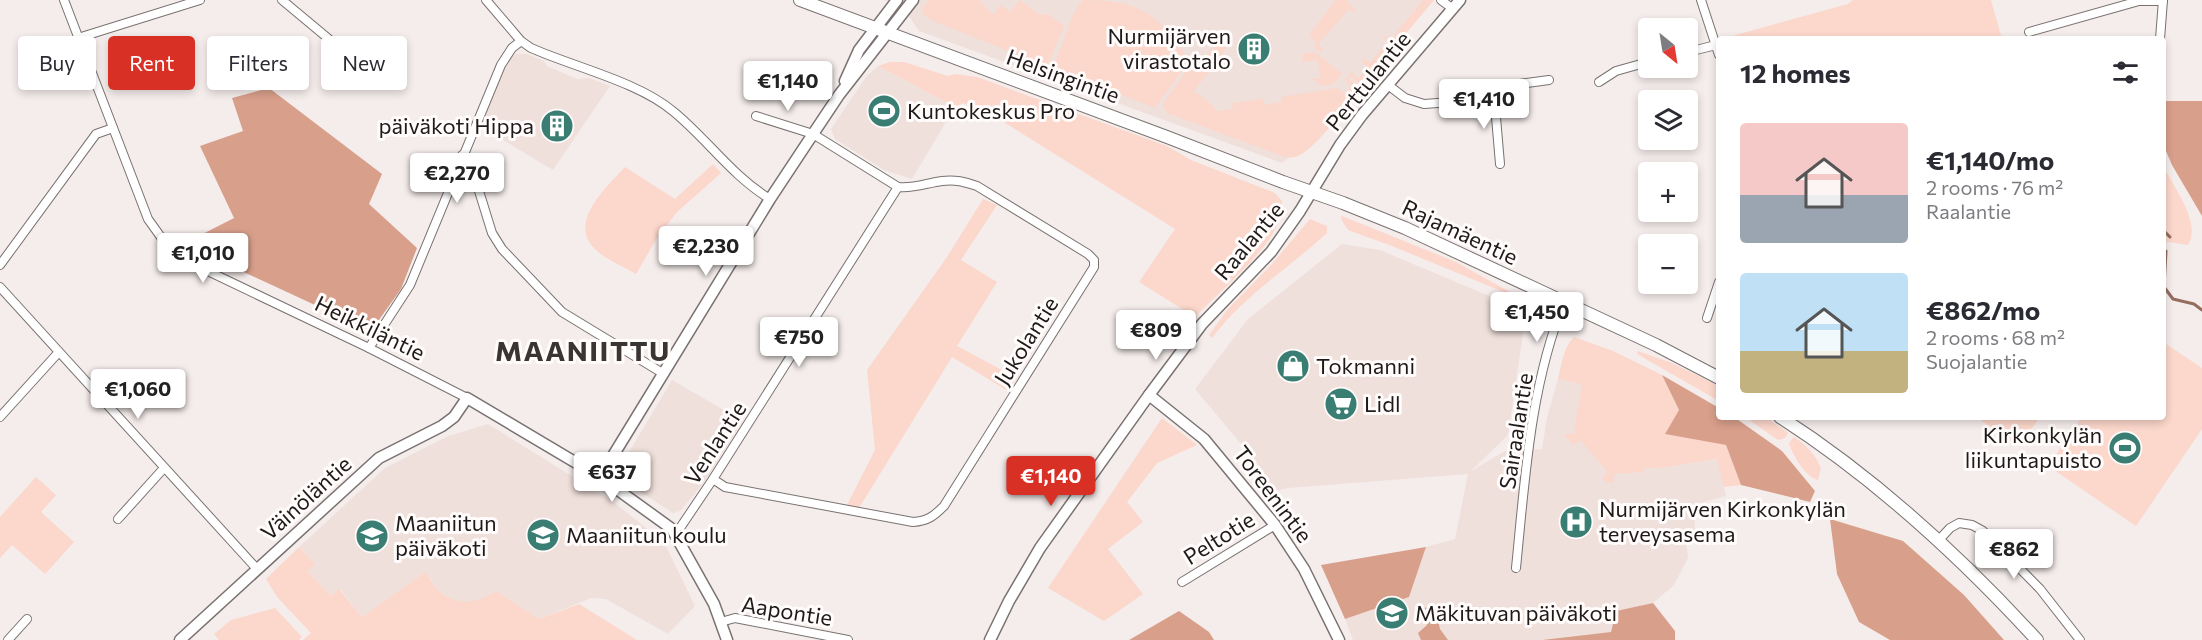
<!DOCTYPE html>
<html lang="en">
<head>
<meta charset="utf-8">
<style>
  body { margin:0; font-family:Commissioner,sans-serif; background:#f2f2f3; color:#2b2b33; height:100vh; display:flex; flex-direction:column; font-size:22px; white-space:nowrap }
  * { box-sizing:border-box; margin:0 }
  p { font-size:20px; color:#7c7c81 }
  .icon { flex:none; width:33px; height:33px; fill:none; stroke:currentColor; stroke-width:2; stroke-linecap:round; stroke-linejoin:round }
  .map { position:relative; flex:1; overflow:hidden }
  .panel { position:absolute; left:1716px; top:36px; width:450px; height:384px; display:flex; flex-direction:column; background:#fff; border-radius:6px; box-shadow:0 3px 9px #0003 }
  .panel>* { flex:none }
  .banner { position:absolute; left:18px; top:36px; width:570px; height:54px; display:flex; gap:12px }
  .needle { width:39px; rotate:150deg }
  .buttons { position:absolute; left:1638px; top:18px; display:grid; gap:12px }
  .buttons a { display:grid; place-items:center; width:60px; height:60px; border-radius:6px; background:#fff; box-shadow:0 3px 9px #0003; font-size:30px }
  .price { position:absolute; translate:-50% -51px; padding:0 14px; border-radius:6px; background:#fff; color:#222; font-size:20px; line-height:39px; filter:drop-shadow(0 2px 3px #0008) }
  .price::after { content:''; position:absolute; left:50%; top:36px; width:18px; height:14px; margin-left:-9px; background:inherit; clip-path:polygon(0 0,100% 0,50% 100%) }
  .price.active { background:#d93025; color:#fff }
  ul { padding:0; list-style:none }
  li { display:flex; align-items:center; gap:18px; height:150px; padding:0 24px }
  li span { display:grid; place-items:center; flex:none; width:168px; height:120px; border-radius:6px; color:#555 }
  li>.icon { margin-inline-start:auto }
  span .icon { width:72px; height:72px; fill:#fffc; stroke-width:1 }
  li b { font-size:26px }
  h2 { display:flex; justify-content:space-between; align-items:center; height:72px; padding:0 24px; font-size:26px }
  .chip { padding:0 21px; border-radius:6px; background:#fff; box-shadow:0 3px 9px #0003; font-size:21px; line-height:54px }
  .chip.active { background:#d93025; color:#fff }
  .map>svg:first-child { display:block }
  .built { fill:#f0e0db }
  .green { fill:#fcd7cb }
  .forest { fill:#d89f8b }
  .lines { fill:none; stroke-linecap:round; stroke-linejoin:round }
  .stream { stroke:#956d5f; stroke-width:3 }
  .minor-casing { stroke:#797270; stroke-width:10 }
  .tertiary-casing { stroke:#797270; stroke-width:13 }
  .secondary-casing { stroke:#797270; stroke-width:14 }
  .minor { stroke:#fff; stroke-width:8 }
  .tertiary { stroke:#fff; stroke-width:10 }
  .secondary { stroke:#fff; stroke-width:12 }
  .labels { text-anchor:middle; stroke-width:6; stroke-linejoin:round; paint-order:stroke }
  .poi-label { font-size:22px; fill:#1d1a19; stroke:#fffcfb; text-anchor:start }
  .street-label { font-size:22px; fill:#1d1a19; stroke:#fffcfb }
  .district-label { font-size:28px; font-weight:bold; letter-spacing:1.5px; fill:#3a3533; stroke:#fffcfb }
</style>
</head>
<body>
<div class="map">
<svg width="2202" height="640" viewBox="0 0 2202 640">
  <rect width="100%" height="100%" fill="#f5edeb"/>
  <g class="built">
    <path d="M884 0H1429L1318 135 1282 163 919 31 901 5Z"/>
    <path d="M516 54H527L544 61 547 66 577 79 589 78 610 86 553 170 476 124 501 65Z"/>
    <path d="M878 66 955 107 912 179 884 170 835 139 831 129 866 77Z"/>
    <path d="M1342 244 1380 250 1520 309 1525 320 1508 435 1471 471 1505 451 1542 449 1547 417 1558 379 1584 383 1613 468H1660L1718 459 1726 496 1693 505 1696 540 1686 541 1688 558 1674 585 1653 603 1616 611 1611 632 1542 640H1448L1440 629 1434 607 1427 625 1419 633 1421 640H1353L1345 619 1409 597 1426 547 1455 539 1468 474 1289 488 1275 491 1245 449 1195 389 1248 319Z"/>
    <path d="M672 380 743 421 703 484 680 511 673 513 624 481 619 469Z"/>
    <path d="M488 424 612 501 664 542 695 606 668 634 606 599 591 598 539 619 496 591 487 598 476 602H458L451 599 437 589 426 573 362 617 340 589 331 596 307 571 315 564 299 547 385 468 448 436Z"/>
  </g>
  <g class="green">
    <path d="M928 0H979L993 15 1001 5 1010 12 1020 0 1040 15 1048 14 1064 26 1049 62 1046 66 933 21 924 15 922 11Z"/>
    <path d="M1083 0C1141 0 1157 13 1189 61L1155 108 1053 68 1074 12Z"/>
    <path d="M1336 0H1346L1356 11 1354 13 1349 9 1318 44 1323 49 1320 52 1316 49 1314 40 1309 35Z"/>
    <path d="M1423 0H1434L1398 43 1387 34 1393 37Z"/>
    <path d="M1853 0H1991L2002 39H1732V36L1848 4Z"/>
    <path d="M1383 35 1396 46 1363 86 1349 75 1351 72 1359 78 1368 67 1361 61 1363 58 1370 63 1388 42 1382 36Z"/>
    <path d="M1219 42 1225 47 1224 52 1194 91 1214 106 1215 111 1233 109 1232 103 1263 99 1264 105 1281 102V97L1337 88 1344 94 1352 86 1345 80 1347 77 1361 89C1348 104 1313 153 1295 157 1292 158 1288 157 1285 157L1167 113 1163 106 1164 102 1199 54 1206 56Z"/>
    <path d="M1315 52 1342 74 1333 84 1322 86 1312 79 1320 78 1318 60 1303 62 1302 54Z"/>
    <path d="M890 62H904L948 76 955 74 977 77 1167 146 1191 160 1275 193 1282 201C1282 211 1281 219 1276 228 1261 257 1218 293 1195 317L1139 282 1175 229 989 113 963 103 955 107 878 66Z"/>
    <path d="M713 164 721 173 677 212 657 238 636 274C623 266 606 260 595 249 567 222 607 187 625 167L675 199Z"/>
    <path d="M2163 166C2174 187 2202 224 2188 245L2169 242 2163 243Z"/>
    <path d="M983 199 997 205 961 260 997 282 957 346 1017 378 1008 391 952 357 859 508 847 505 875 450 867 370 947 257Z"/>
    <path d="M1342 216 1456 262 1528 302 1392 246 1348 230 1341 219Z"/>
    <path d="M1310 219 1327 226V233C1289 268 1243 296 1212 338L1209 335 1228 309 1272 264Z"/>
    <path d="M1574 337 1613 351 1662 375 1679 410 1665 434 1726 445 1741 485 1724 487 1717 459 1660 468H1645L1642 472 1614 474V483L1606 482 1602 479 1608 472 1580 440 1573 445 1564 434H1574L1582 384 1558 379C1561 366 1564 346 1574 337Z"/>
    <path d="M2163 342 2202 368V429L2136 526 2048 466 2082 417H2163Z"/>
    <path d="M1638 351 1672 363 1719 386V401L1637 354Z"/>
    <path d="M1745 417H1766L1788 433 1785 438 1778 440Z"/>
    <path d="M1976 417H2040L2024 439 2014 443Z"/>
    <path d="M1162 418 1197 445 1157 463 1127 502 1143 522 1108 549 1143 594 1104 621 1048 588Z"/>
    <path d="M1794 437C1807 446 1814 453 1821 468L1818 480C1805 477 1792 454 1789 443Z"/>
    <path d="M36 477 56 495 41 512 74 542 45 574 12 545 0 558V517Z"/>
    <path d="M299 547 315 564 307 571 331 596 339 589 362 617 426 572C440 603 470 610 496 591L539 619 579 604 637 640H303L311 633 277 597 266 579Z"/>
    <path d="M275 608 302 637 299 640H219L214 634 231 620Z"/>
  </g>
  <g class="forest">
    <path d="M269 88 382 174 369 204 417 248 401 289 371 331 183 244 234 218 200 146 243 131 232 98Z"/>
    <path d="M2163 101H2202V216L2172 165 2163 144Z"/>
    <path d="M1662 375 1719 408V417H1734L1782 451 1815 491 1810 502 1741 485 1726 445 1665 434 1679 410Z"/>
    <path d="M1830 519 1903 541 1964 595 2004 640H1890L1859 622 1837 574Z"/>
    <path d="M1426 547 1409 597 1345 619 1321 565Z"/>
    <path d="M1653 603 1675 631V640H1542L1611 632 1616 611Z"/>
    <path d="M1435 607 1440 629 1448 640H1421L1418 633 1427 625 1422 608Z"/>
    <path d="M1179 611 1209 632 1214 640H1129Z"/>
  </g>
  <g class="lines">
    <g class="stream">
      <path d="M2163 230 2170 237"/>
      <path d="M2166 251 2164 287 2173 299 2194 304 2202 310"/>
    </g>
    <defs>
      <g id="minor">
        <path d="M64 0 148 219 163 240 193 264 369 348 467 398"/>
        <path d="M282 0 378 80"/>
        <path d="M486 0 521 41 531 48C574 67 639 82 674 112 708 140 731 175 770 199"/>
        <path d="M1441 0 1453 9"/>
        <path d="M1701 0 1719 55"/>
        <path d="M2029 32 2139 1H2163"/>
        <path d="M78 38 200 0"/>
        <path d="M2160 39 2163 0"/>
        <path d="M1688 52 1716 45"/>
        <path d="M1599 82 1616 71 1648 62"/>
        <path d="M1388 85 1405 98 1424 104 1479 100 1494 94 1505 86 1549 80"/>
        <path d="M1494 94 1500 164"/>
        <path d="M462 155 475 178 492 233 502 249 562 312 664 374"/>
        <path d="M0 265 96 134 113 128"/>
        <path d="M0 287 257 569"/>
        <path d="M1707 318 1719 282"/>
        <path d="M369 348 410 285 501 65 512 48 521 41"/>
        <path d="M0 417 58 353"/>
        <path d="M713 479 725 487 913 522C928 521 934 516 944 506L1094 267V260L1088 254 977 186C965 182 955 179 942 181 927 183 913 189 898 187L813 134 756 116"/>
        <path d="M118 519 164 468"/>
        <path d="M676 534 713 479 898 187"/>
        <path d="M1938 541 1950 528 1959 523 1972 525 1983 531 2040 589 2080 640"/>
        <path d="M1516 568C1525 479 1530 387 1564 302"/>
        <path d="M1182 582 1275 525"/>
        <path d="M721 622 735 618 848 640"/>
        <path d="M8 640 27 619"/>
      </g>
      <g id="tertiary">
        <path d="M845 81 859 50 897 0"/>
        <path d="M1149 395 1204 439 1275 525 1304 569 1339 640"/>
        <path d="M600 477 770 199 813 134 839 95 913 0"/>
        <path d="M180 640 379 458 442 426 454 417 467 398 600 477 672 529 714 604 727 640"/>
        <path d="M990 640 1009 601 1040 548 1149 395 1202 324 1271 252 1300 211 1340 145 1362 115 1460 0"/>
      </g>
      <g id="secondary">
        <path d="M800 0 1167 137 1283 182 1343 203 1405 228 1656 345 1719 378"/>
        <path d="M1780 417C1875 478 1961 557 2037 640"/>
      </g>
    </defs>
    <use href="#minor" class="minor-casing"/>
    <use href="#tertiary" class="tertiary-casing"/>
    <use href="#secondary" class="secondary-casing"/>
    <use href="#minor" class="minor"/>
    <use href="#tertiary" class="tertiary"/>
    <use href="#secondary" class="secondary"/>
  </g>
  <defs>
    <symbol id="building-disc" viewBox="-11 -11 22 22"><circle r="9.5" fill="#3a7e73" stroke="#fffcfb"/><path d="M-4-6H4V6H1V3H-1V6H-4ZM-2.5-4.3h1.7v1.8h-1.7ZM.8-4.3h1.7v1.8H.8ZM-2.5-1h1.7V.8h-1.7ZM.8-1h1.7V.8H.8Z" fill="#fff"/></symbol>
    <symbol id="stadium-disc" viewBox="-11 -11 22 22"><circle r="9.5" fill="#3a7e73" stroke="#fffcfb"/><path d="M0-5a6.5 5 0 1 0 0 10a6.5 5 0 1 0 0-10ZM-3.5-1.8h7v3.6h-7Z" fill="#fff"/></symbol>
    <symbol id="shop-disc" viewBox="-11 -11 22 22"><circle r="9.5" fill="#3a7e73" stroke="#fffcfb"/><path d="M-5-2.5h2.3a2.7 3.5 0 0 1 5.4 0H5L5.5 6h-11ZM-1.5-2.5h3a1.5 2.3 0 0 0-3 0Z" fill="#fff"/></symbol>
    <symbol id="supermarket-disc" viewBox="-11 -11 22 22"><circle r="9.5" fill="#3a7e73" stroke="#fffcfb"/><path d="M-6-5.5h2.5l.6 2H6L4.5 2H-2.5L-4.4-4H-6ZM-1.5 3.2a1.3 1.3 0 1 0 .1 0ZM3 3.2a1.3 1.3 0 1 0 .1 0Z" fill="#fff"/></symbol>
    <symbol id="hospital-disc" viewBox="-11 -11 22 22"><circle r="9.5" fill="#3a7e73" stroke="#fffcfb"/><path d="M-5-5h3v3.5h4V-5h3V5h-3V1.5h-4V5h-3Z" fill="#fff"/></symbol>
    <symbol id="school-disc" viewBox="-11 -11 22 22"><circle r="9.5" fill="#3a7e73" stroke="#fffcfb"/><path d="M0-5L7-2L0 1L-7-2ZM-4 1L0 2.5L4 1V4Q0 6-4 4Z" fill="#fff"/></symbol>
  </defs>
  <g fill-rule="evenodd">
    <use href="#building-disc" x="1235" y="30" width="38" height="38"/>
    <use href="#stadium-disc" x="865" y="92" width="38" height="38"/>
    <use href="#building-disc" x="538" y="107" width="38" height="38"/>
    <use href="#shop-disc" x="1274" y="347" width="38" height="38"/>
    <use href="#supermarket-disc" x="1322" y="385" width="38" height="38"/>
    <use href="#stadium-disc" x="2106" y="429" width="38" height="38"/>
    <use href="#hospital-disc" x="1557" y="503" width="38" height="38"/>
    <use href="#school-disc" x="524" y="516" width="38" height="38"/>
    <use href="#school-disc" x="353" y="517" width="38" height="38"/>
    <use href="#school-disc" x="1373" y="594" width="38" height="38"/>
  </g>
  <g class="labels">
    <g class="poi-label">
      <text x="1231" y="44" text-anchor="end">Nurmijärven<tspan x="1231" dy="25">virastotalo</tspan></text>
      <text x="907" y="119">Kuntokeskus Pro</text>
      <text x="534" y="134" text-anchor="end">päiväkoti Hippa</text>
      <text x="1316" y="374">Tokmanni</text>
      <text x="1364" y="412">Lidl</text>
      <text x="2102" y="443" text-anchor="end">Kirkonkylän<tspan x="2102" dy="25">liikuntapuisto</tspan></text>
      <text x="1599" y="517">Nurmijärven Kirkonkylän<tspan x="1599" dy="25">terveysasema</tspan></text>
      <text x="395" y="531">Maaniitun<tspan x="395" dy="25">päiväkoti</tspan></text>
      <text x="566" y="543">Maaniitun koulu</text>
      <text x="1415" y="621">Mäkituvan päiväkoti</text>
    </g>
    <g class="street-label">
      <text transform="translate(1063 76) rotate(20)" y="8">Helsingintie</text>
      <text transform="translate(1368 81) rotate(-51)" y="8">Perttulantie</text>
      <text transform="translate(1460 232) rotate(25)" y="8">Rajamäentie</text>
      <text transform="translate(1249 241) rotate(-50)" y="8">Raalantie</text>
      <text transform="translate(370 328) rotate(26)" y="8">Heikkiläntie</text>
      <text transform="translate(1026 341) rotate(-58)" y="8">Jukolantie</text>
      <text transform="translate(1516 431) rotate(-81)" y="8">Sairaalantie</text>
      <text transform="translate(715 443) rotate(-57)" y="8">Venlantie</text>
      <text transform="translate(1273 494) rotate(53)" y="8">Toreenintie</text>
      <text transform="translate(306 498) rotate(-42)" y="8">Väinöläntie</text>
      <text transform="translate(1219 538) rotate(-32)" y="8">Peltotie</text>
      <text transform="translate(787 611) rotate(9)" y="8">Aapontie</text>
    </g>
    <g class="district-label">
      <text x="583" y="361">MAANIITTU</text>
    </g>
  </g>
</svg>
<div class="buttons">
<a><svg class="needle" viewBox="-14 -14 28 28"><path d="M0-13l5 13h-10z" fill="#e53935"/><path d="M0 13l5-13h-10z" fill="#7c7c81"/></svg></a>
<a><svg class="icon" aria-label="layers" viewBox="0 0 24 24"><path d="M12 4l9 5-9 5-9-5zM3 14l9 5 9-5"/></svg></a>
<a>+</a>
<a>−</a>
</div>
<b class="price" style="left:788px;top:112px">€1,140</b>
<b class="price" style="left:1484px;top:130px">€1,410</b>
<b class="price" style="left:457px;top:204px">€2,270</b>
<b class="price" style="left:706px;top:277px">€2,230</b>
<b class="price" style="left:203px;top:284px">€1,010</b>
<b class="price" style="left:1537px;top:343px">€1,450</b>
<b class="price" style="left:1156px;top:361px">€809</b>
<b class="price" style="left:799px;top:368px">€750</b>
<b class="price" style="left:138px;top:420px">€1,060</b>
<b class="price" style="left:612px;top:503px">€637</b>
<b class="price active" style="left:1051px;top:507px">€1,140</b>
<b class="price" style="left:2014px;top:580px">€862</b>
<div class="banner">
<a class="chip">Buy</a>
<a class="chip active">Rent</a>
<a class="chip">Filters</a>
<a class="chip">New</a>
</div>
<section class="panel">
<h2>12 homes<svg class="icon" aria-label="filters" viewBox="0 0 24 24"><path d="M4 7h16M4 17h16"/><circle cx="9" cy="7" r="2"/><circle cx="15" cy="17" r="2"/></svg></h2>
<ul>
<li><span style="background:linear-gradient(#f6c9c9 60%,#9aa5b1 0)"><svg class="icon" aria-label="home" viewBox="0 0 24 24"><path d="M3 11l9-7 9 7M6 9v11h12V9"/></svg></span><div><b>€1,140/mo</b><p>2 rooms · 76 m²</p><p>Raalantie</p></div></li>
<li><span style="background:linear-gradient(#bfe0f5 65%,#c2b280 0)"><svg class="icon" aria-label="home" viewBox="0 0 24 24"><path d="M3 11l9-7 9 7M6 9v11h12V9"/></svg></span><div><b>€862/mo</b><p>2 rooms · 68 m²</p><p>Suojalantie</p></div></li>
</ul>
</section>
</div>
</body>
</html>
